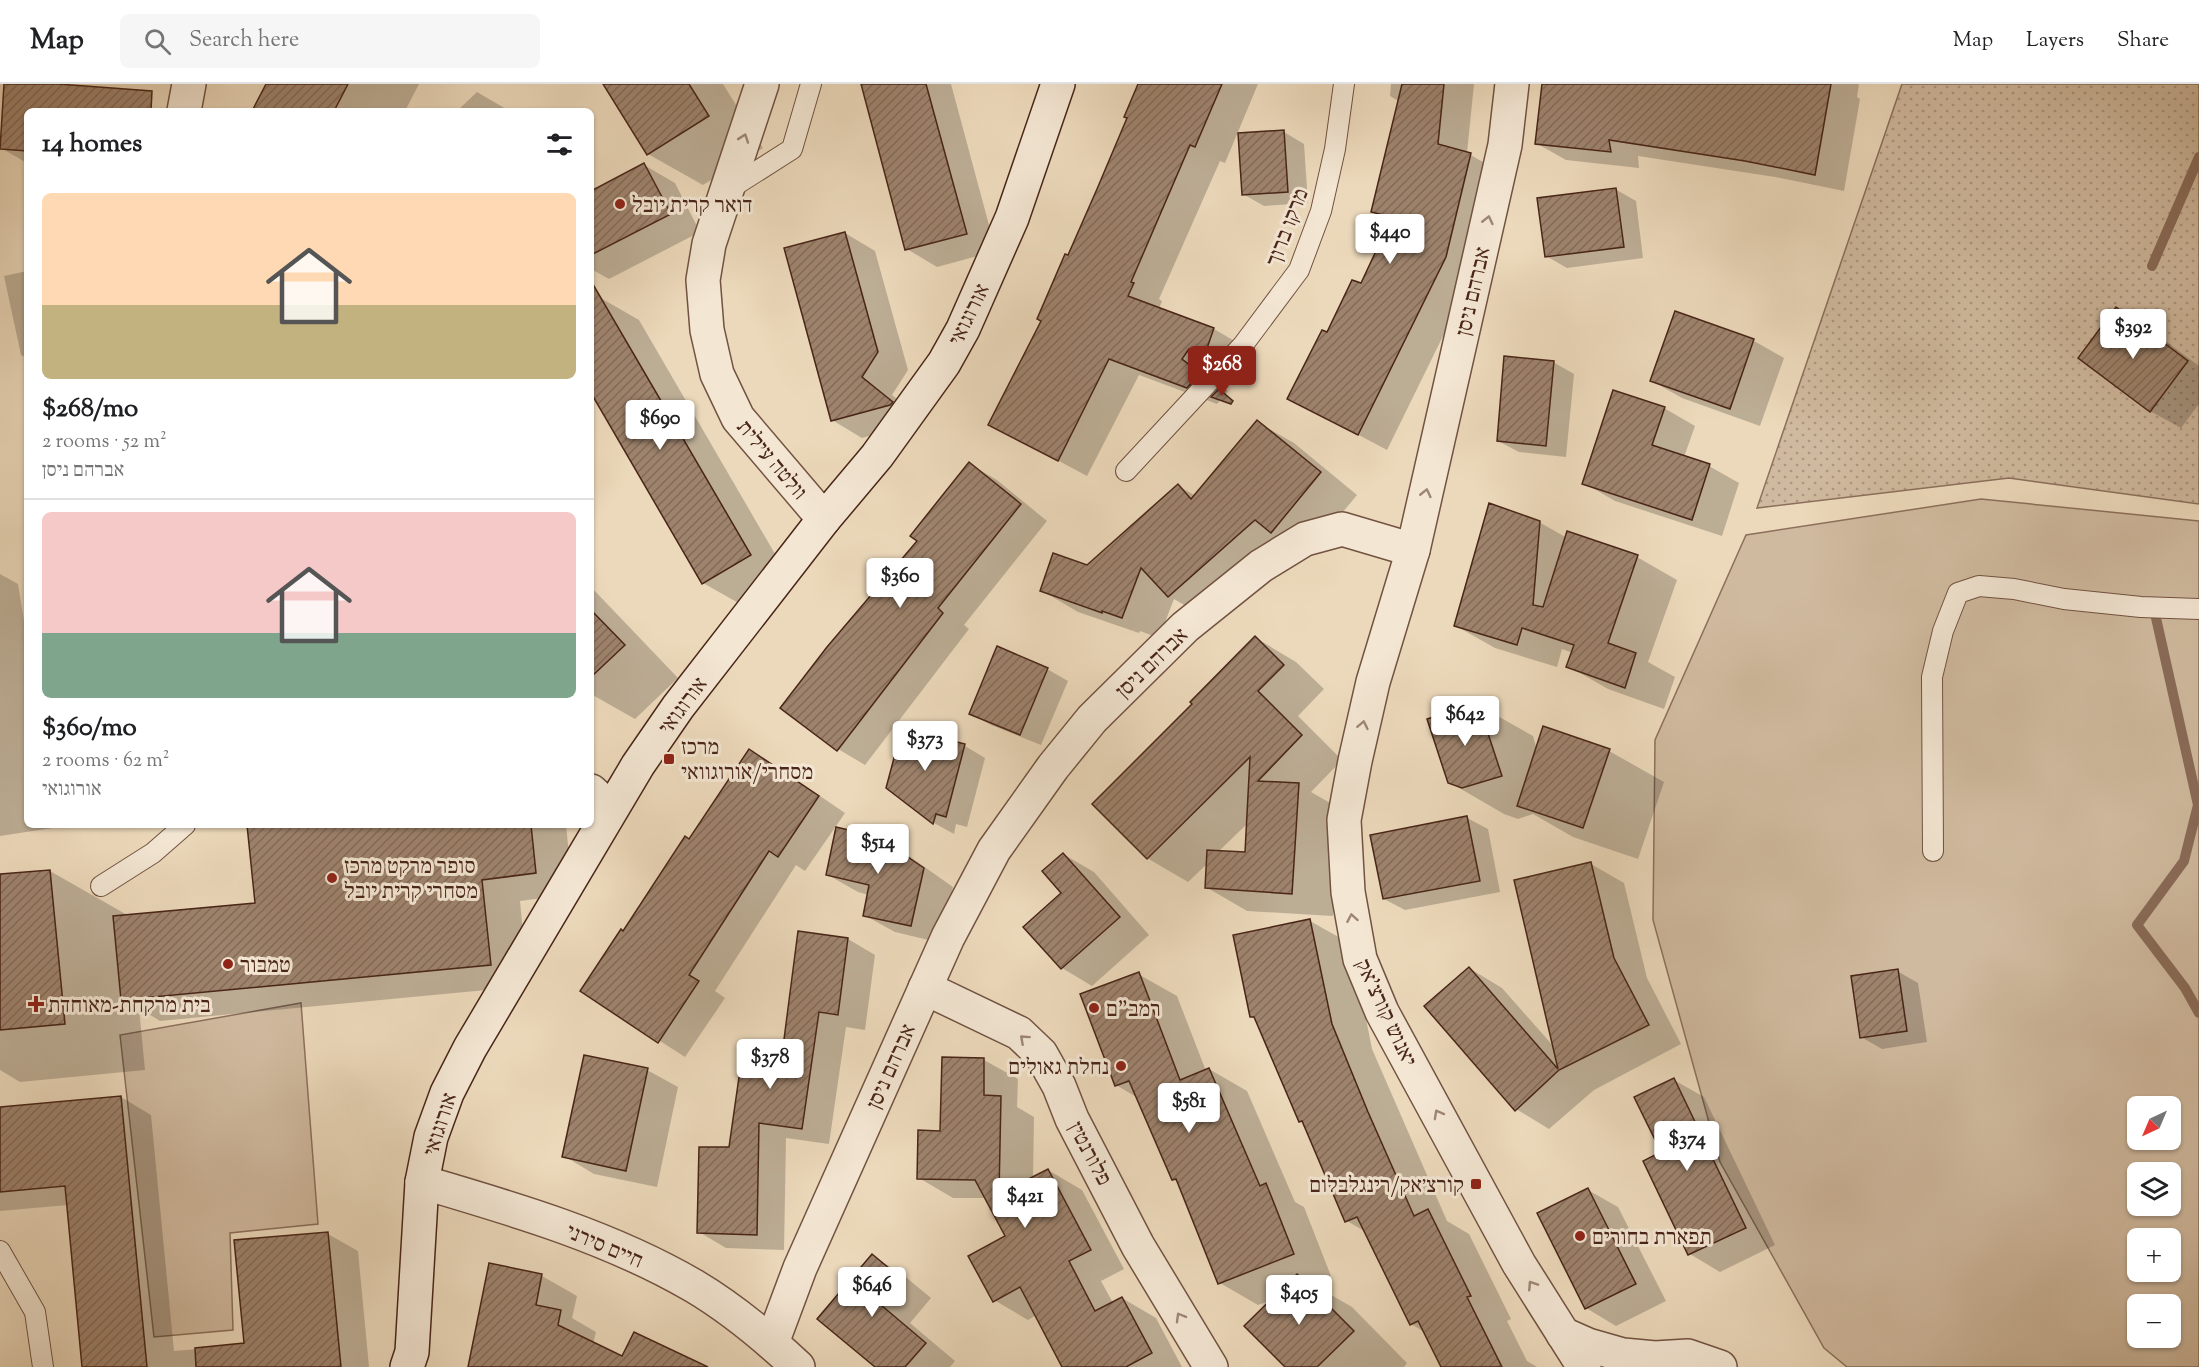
<!DOCTYPE html>
<html lang="en">
<head>
<meta charset="utf-8">
<style>
  body { margin:0; font-family:"Sorts Mill Goudy","Frank Ruhl Libre",serif; background:#f6f6f6; color:#202124; height:100vh; display:flex; flex-direction:column; font-size:22px; white-space:nowrap }
  * { box-sizing:border-box; margin:0 }
  p { font-size:20px; color:#757577 }
  .icon { flex:none; width:33px; height:33px; fill:none; stroke:currentColor; stroke-width:2; stroke-linecap:round; stroke-linejoin:round }
  .map { position:relative; flex:1; overflow:hidden }
  .drawer { position:absolute; left:24px; top:24px; width:570px; height:720px; display:flex; flex-direction:column; background:#fff; border-radius:9px; box-shadow:0 2px 4px #0004 }
  .drawer>* { flex:none }
  .needle { width:39px; rotate:224deg }
  .controls { position:absolute; left:2127px; top:1012px; display:grid; gap:12px }
  .controls a { display:grid; place-items:center; width:54px; height:54px; border-radius:9px; background:#fff; box-shadow:0 2px 4px #0004; font-size:30px }
  .price { position:absolute; translate:-50% -51px; padding:0 14px; border-radius:6px; background:#fff; color:#222; font-size:20px; line-height:39px; filter:drop-shadow(0 2px 3px #0008) }
  .price::after { content:''; position:absolute; left:50%; top:36px; width:18px; height:14px; margin-left:-9px; background:inherit; clip-path:polygon(0 0,100% 0,50% 100%) }
  .price.active { background:#8f2418; color:#fff }
  ul { padding:0; list-style:none }
  li { display:grid; align-content:center; gap:12px; height:318px; padding:0 18px }
  li+li { border-top:2px solid #e0e0e0 }
  li span { display:grid; place-items:center; height:186px; border-radius:9px; color:#555 }
  li>.icon { margin-inline-start:auto }
  span .icon { width:108px; height:108px; fill:#fffc; stroke-width:1 }
  li b { font-size:26px }
  h2 { display:flex; justify-content:space-between; align-items:center; height:72px; padding:0 18px; font-size:26px }
  header { display:flex; align-items:center; gap:36px; box-sizing:border-box; height:84px; padding:0 30px; background:#fff; border-bottom:2px solid #e0e0e0 }
  header strong { font-size:28px }
  nav { display:flex; gap:33px; margin-inline-start:auto; font-size:21px }
  .search { width:420px; height:54px; background:#f6f6f6; display:flex; align-items:center; gap:15px; box-sizing:border-box; padding:0 21px; border-radius:9px; color:#757577; font-size:22px }
  .map>svg:first-child { display:block }
  .grass { fill:url(#grass-dots); stroke:#8c705c; stroke-width:1.5 }
  .park { fill:#d0ba9f; stroke:#8c705c; stroke-width:1.5; fill-rule:evenodd }
  .shadow { fill:#0003; fill-rule:evenodd }
  .lines { fill:none; stroke-linecap:round; stroke-linejoin:round }
  .stream { stroke:#8a6c59; stroke-width:10 }
  .building { fill:url(#building-hatch); stroke:#492518; stroke-width:1.5 }
  .lane-casing { stroke:#725241; stroke-width:22 }
  .street-casing { stroke:#725241; stroke-width:36 }
  .secondary-casing { stroke:#492518; stroke-width:36 }
  .lane { stroke:#f3e6d3; stroke-width:20 }
  .street { stroke:#f3e6d3; stroke-width:33 }
  .secondary { stroke:#f3e6d3; stroke-width:33 }
  .oneway { stroke:#9e8676 }
  .poi-dot { fill:#8f2418; stroke:#f3e6d3; stroke-width:2 }
  .labels { text-anchor:middle; stroke-width:6; stroke-linejoin:round; paint-order:stroke }
  .poi-label { font-size:22px; fill:#492518; stroke:#f3e6d3; text-anchor:start }
  .street-label { font-size:22px; fill:#492518; stroke:#f3e6d3 }
</style>
</head>
<body>
<header>
<strong>Map</strong>
<div class="search"><svg class="icon" aria-label="search" viewBox="0 0 24 24"><circle cx="10" cy="10" r="6"/><path d="M15 15l6 6"/></svg>Search here</div>
<nav><a>Map</a><a>Layers</a><a>Share</a></nav>
</header>
<div class="map">
<svg width="2199" height="1283" viewBox="0 0 2199 1283">
  <defs>
    <pattern id="grass-dots" width="8" height="8" patternUnits="userSpaceOnUse" patternTransform="scale(1.5)"><rect width="8" height="8" fill="#d0ba9f"/><path d="M2 2h.1M6 6h.1" fill="none" stroke="#ab9781" stroke-width="1.8" stroke-linecap="round"/></pattern>
    <pattern id="building-hatch" width="6" height="6" patternUnits="userSpaceOnUse" patternTransform="scale(1.5)"><rect width="6" height="6" fill="#9e836d"/><path d="M-1 1l2-2M0 6l6-6M5 7l2-2" fill="none" stroke="#836b59"/></pattern>
  </defs>
  <rect width="100%" height="100%" fill="#ecd9bb"/>
  <filter id="stains"><feTurbulence type="fractalNoise" baseFrequency=".00333" numOctaves="4"/><feColorMatrix values="0 0 0 0 .2 0 0 0 0 .09 0 0 0 0 .02 0 0 0 .5 -.17"/></filter>
  <radialGradient id="worn" r=".72"><stop offset=".6" stop-color="#630" stop-opacity="0"/><stop offset="1" stop-color="#630" stop-opacity=".3"/></radialGradient>
  <path class="grass" d="M1902 0H2199V420L2009 394 1757 424Z"/>
  <g class="park">
    <path d="M1981 415 2199 437V1283H1847L1824 1264 1720 1078 1653 836 1655 656 1746 451ZM2138 1023H2170V1056H2138ZM2138 1089H2170V1122H2138ZM2138 1155H2170V1188H2138ZM2138 1221H2170V1254H2138Z"/>
    <path d="M301 919 318 1140 230 1149 233 1246 154 1253 120 951Z"/>
  </g>
  <g class="shadow">
    <path d="M6 0H37L151 27H27V79L1 64Z"/>
    <path d="M268 0H419L405 27H254Z"/>
    <path d="M605 0H723L763 64 703 101 648 70Z"/>
    <path d="M862 0H951L996 167 937 183 907 165Z"/>
    <path d="M1140 0H1258L1225 79 1220 77 1159 215 1162 217 1159 225 1214 245 1243 262 1233 288 1218 281 1211 292 1228 307 1217 320 1139 291 1087 392 990 340 1042 237 1129 34Z"/>
    <path d="M1391 0H1474L1467 69 1499 87 1474 189 1387 366 1289 314 1328 250 1361 201 1391 138 1373 127 1400 18 1390 12Z"/>
    <path d="M1543 0H1859L1857 13 1860 15 1844 107 1775 93 1638 72 1639 84 1566 76 1536 59Z"/>
    <path d="M477 8 508 26 509 27H457Z"/>
    <path d="M1284 48 1304 60 1308 119 1264 122 1243 110Z"/>
    <path d="M644 81 675 99 700 148 609 195 591 185V109Z"/>
    <path d="M1615 105 1636 117 1643 174 1567 184 1546 172Z"/>
    <path d="M845 149 875 167 908 286 892 311 922 336 921 338 862 354 832 336Z"/>
    <path d="M27 187V274L21 271 4 192Z"/>
    <path d="M599 213 639 236 789 494 742 521 703 499 591 306V218Z"/>
    <path d="M2117 225 2147 243 2199 282V320L2181 344 2150 327Z"/>
    <path d="M1676 229 1754 257 1784 274 1760 342 1682 314 1652 297Z"/>
    <path d="M1553 278 1574 290 1566 373 1519 368 1498 357Z"/>
    <path d="M1664 324 1695 342 1684 373 1709 382 1739 399 1722 452 1615 417 1584 399Z"/>
    <path d="M1257 338 1294 359 1357 411 1309 469 1206 534 1174 515 1159 554 1140 547 1139 549 1078 528 1041 506 1087 483 1178 402 1196 412Z"/>
    <path d="M969 380 997 396 1047 437 964 541 969 545 865 681 838 665 919 457Z"/>
    <path d="M1539 438 1567 454 1637 473 1677 496 1648 578 1675 593 1664 625 1608 605 1568 582 1573 569 1562 565 1557 583 1495 564 1456 542Z"/>
    <path d="M0 490 18 500 27 556V741H59V743L0 752Z"/>
    <path d="M591 503 678 594 635 635 591 610Z"/>
    <path d="M1256 554 1296 578 1324 605 1298 632 1342 676 1311 708 1339 724 1333 832 1247 827 1206 803 1208 779 1188 798 1147 774 1194 620ZM1248 739 1246 770 1218 768Z"/>
    <path d="M1047 585 1068 597 1041 661 991 641 971 629Z"/>
    <path d="M1478 621 1533 652 1537 666 1609 667 1664 698 1638 775 1573 753 1533 730 1518 735 1504 730 1449 698Z"/>
    <path d="M903 646 965 662 985 674 967 743 956 740 954 750 934 739 888 704Z"/>
    <path d="M750 667 776 682 845 729 805 787 796 781 715 907 725 914 685 973 582 907 690 757Z"/>
    <path d="M1467 734 1488 745 1500 808 1405 826 1384 815Z"/>
    <path d="M248 741H566L573 810 520 817 528 902 160 937 139 924 145 986 20 998 0 986V792L50 787 129 832 256 821Z"/>
    <path d="M877 754 909 772 953 803 941 859 895 848 864 831 869 811 858 808 828 791Z"/>
    <path d="M1063 770 1094 788 1149 851 1092 902 1062 884 1025 843 1064 809Z"/>
    <path d="M1591 780 1624 799 1647 894 1681 960 1594 1006 1549 1045 1516 1025 1469 884 1502 904 1555 964Z"/>
    <path d="M1310 837 1351 860 1372 965 1447 1137 1469 1150 1511 1235 1507 1237 1527 1277 1537 1283H1443L1426 1249 1411 1240 1366 1148 1347 1137 1305 1040 1300 1037 1257 935 1252 932Z"/>
    <path d="M848 855 875 871 865 946 846 943 829 1060 786 1054 784 1166 726 1164 699 1148 730 1065 784 965Z"/>
    <path d="M1897 887 1918 899 1927 958 1882 965 1861 953Z"/>
    <path d="M1138 890 1177 912 1206 987 1209 985 1247 1007 1295 1118 1304 1123 1331 1192 1312 1200 1352 1223 1407 1279 1404 1283H1286L1274 1215 1258 1221 1220 1199 1179 1099 1173 1095 1138 1014 1116 1001Z"/>
    <path d="M984 976 1018 995 1017 1023 1034 1033 1033 1094 1048 1086 1082 1106 1124 1185 1101 1197 1113 1219 1122 1214 1156 1234 1182 1283H1063L1036 1231 1028 1236 994 1216 1007 1153 986 1114H953L919 1094 942 1048Z"/>
    <path d="M647 986 678 1003 657 1103 594 1090 564 1072Z"/>
    <path d="M1674 996 1704 1013 1775 1161 1720 1188 1690 1170 1645 1077 1663 1069Z"/>
    <path d="M121 1013 151 1031 174 1267 245 1261 328 1150 358 1167 369 1283H83L68 1121 0 1127V1024Z"/>
    <path d="M1588 1106 1618 1123 1666 1217 1616 1242 1586 1224Z"/>
    <path d="M872 1172 902 1190 931 1214 910 1239 955 1277 950 1283H877Z"/>
    <path d="M542 1192 577 1212 572 1234 596 1248 593 1260 623 1274 702 1283H469Z"/>
  </g>
  <g class="lines">
    <g class="stream">
      <path d="M2152 182 2199 73"/>
      <path d="M2154 525 2198 721 2184 777 2137 841 2185 904 2199 929"/>
    </g>
  </g>
  <g class="building">
    <path d="M4 0H58L152 7 151 27H27V67L0 65Z"/>
    <path d="M266 0H348L334 27H252Z"/>
    <path d="M603 0H689L709 32 647 71Z"/>
    <path d="M861 0H926L967 150 905 166Z"/>
    <path d="M1138 0H1222L1195 63 1190 61 1131 198 1134 199 1128 212 1214 244 1204 273 1189 265 1182 275 1200 289 1187 304 1109 275 1058 377 988 341 1041 237 1037 235 1065 170 1068 171 1097 105 1127 34 1124 33Z"/>
    <path d="M1402 0H1444L1438 60 1471 69 1446 173 1358 351 1287 315 1322 246 1327 248 1352 196 1361 199 1392 133 1371 128Z"/>
    <path d="M1542 0H1831L1815 91 1745 77 1609 56 1611 68 1535 60Z"/>
    <path d="M1284 46 1288 108 1242 111 1238 49Z"/>
    <path d="M644 79 671 130 591 171V107Z"/>
    <path d="M1616 104 1624 163 1545 173 1537 114Z"/>
    <path d="M845 148 878 268 862 293 893 318 890 321 831 337 784 164Z"/>
    <path d="M591 197 751 471 702 500 591 309Z"/>
    <path d="M2116 223 2188 277 2150 328 2078 274Z"/>
    <path d="M1675 227 1754 255 1730 325 1650 297Z"/>
    <path d="M1504 272 1554 277 1546 362 1497 357Z"/>
    <path d="M1219 305 1233 317 1231 320 1211 313Z"/>
    <path d="M1613 306 1665 323 1652 361 1710 380 1692 436 1582 400Z"/>
    <path d="M1257 336 1321 388 1271 449 1255 436 1168 513 1141 484 1122 534 1102 527V529L1040 507 1053 469 1087 481 1178 400 1191 415Z"/>
    <path d="M969 378 1021 420 938 524 943 529 837 667 780 624 827 563 917 457 910 452Z"/>
    <path d="M1489 419 1540 437 1533 521 1543 523 1567 447 1638 471 1608 559 1636 569 1625 604 1566 583 1574 561 1522 544 1517 561 1454 542Z"/>
    <path d="M591 526 625 561 591 593Z"/>
    <path d="M1255 552 1284 581 1258 607 1302 651 1258 697 1299 699 1292 810 1205 804 1207 766 1245 768 1250 673 1147 775 1092 720 1192 620 1190 618Z"/>
    <path d="M997 562 1048 584 1020 651 969 630Z"/>
    <path d="M1478 619 1502 692 1462 704 1448 699 1427 635Z"/>
    <path d="M1543 642 1610 665 1583 744 1517 722Z"/>
    <path d="M902 644 965 660 946 733 936 730 933 740 886 704Z"/>
    <path d="M749 665 819 712 778 773 769 767 689 891 699 897 658 959 580 907 621 845 623 847 685 752 689 755Z"/>
    <path d="M1467 732 1480 797 1383 815 1370 751Z"/>
    <path d="M247 741H531L536 789 482 796 491 881 121 916 113 832 255 819Z"/>
    <path d="M836 743 878 753 924 784 911 842 863 832 869 801 826 791Z"/>
    <path d="M1063 769 1120 833 1061 885 1023 843 1061 809 1042 787Z"/>
    <path d="M1591 778 1614 874 1649 941 1559 986 1515 1027 1424 922 1469 883 1558 985 1514 796Z"/>
    <path d="M50 786 65 940 0 946V790Z"/>
    <path d="M1310 835 1332 940 1368 1028 1414 1132 1428 1125 1471 1212 1467 1213 1502 1283H1441L1418 1237 1410 1241 1357 1133 1345 1138 1302 1037 1299 1038 1254 933H1250L1233 851Z"/>
    <path d="M798 847 848 854 838 931 819 928 802 1045 759 1039 757 1151 697 1149 699 1063H729L744 958 783 963Z"/>
    <path d="M1898 885 1907 947 1860 954 1851 892Z"/>
    <path d="M1139 888 1180 996 1209 984 1260 1102 1266 1099 1294 1170 1218 1200 1176 1095 1172 1096 1129 997 1115 1002 1080 910Z"/>
    <path d="M584 971 648 984 626 1087 562 1073Z"/>
    <path d="M942 973 984 974V1011L1001 1012 999 1110 1048 1085 1091 1166 1069 1177 1095 1227 1122 1213 1152 1269 1126 1283H1062L1020 1203 993 1218 968 1172 1005 1152 975 1096 917 1095 918 1046 940 1047Z"/>
    <path d="M1674 994 1746 1144 1688 1171 1643 1077 1661 1068 1634 1013Z"/>
    <path d="M121 1012 147 1283H82L65 1102 0 1108V1023Z"/>
    <path d="M1588 1104 1636 1200 1585 1225 1537 1129Z"/>
    <path d="M328 1148 341 1283H196L195 1264 244 1259 234 1156Z"/>
    <path d="M872 1170 902 1195 881 1221 926 1259 905 1283H875L817 1235Z"/>
    <path d="M489 1179 542 1190 536 1221 561 1226 558 1241 622 1272 634 1248 708 1283H468Z"/>
    <path d="M1297 1190 1354 1247 1317 1283H1285L1244 1242Z"/>
  </g>
  <g class="lines">
    <defs>
      <g id="lane">
        <path d="M726 107 792 65 811 0"/>
        <path d="M1126 387 1243 261 1299 186 1321 127 1335 65 1344 0"/>
        <path d="M1933 767 1932 593 1943 547 1958 509 1979 502 2014 505 2064 515 2141 523 2199 525"/>
        <path d="M101 802 153 769 185 741"/>
        <path d="M0 1167 35 1228 43 1283"/>
      </g>
      <g id="street">
        <path d="M762 0 709 160 703 196 707 246 717 290 738 334 824 435"/>
        <path d="M1512 0 1505 61 1413 466 1373 598 1355 677 1344 736 1348 808 1360 875 1382 928 1519 1180 1584 1283"/>
        <path d="M184 27 189 0"/>
        <path d="M591 707 611 725"/>
        <path d="M925 904 1019 949 1041 970 1059 1002 1072 1035 1138 1162 1211 1283"/>
        <path d="M422 1098C514 1125 610 1153 694 1202 731 1224 766 1253 798 1283"/>
        <path d="M1563 1250 1588 1261 1623 1271 1655 1274 1688 1272 1720 1283"/>
        <path d="M772 1259 800 1184 948 853 994 766 1053 683 1092 635 1185 543 1261 482 1305 455 1342 445 1413 466"/>
      </g>
      <path id="secondary" d="M407 1283 412 1268 422 1098 431 1053 447 1009 470 964 638 681 678 623 824 435 877 372 944 279 963 245 1012 134 1058 0"/>
    </defs>
    <use href="#lane" class="lane-casing"/>
    <use href="#street" class="street-casing"/>
    <use href="#secondary" class="secondary-casing"/>
    <use href="#lane" class="lane"/>
    <use href="#street" class="street"/>
    <use href="#secondary" class="secondary"/>
  </g>
  <defs><path id="oneway-chevron" d="M-2-3.5L2.5 0L-2 3.5" fill="none" stroke-width="1.6" stroke-linecap="round" stroke-linejoin="round" transform="scale(1.5)"/></defs>
  <g class="oneway">
    <use href="#oneway-chevron" transform="translate(744 54) rotate(-71)"/>
    <use href="#oneway-chevron" transform="translate(1488 136) rotate(-77)"/>
    <use href="#oneway-chevron" transform="translate(1426 409) rotate(-77)"/>
    <use href="#oneway-chevron" transform="translate(1363 641) rotate(-78)"/>
    <use href="#oneway-chevron" transform="translate(1352 834) rotate(-100)"/>
    <use href="#oneway-chevron" transform="translate(1024 955) rotate(-138)"/>
    <use href="#oneway-chevron" transform="translate(1438 1030) rotate(-119)"/>
    <use href="#oneway-chevron" transform="translate(1532 1201) rotate(-123)"/>
    <use href="#oneway-chevron" transform="translate(1180 1233) rotate(-120)"/>
  </g>
  <g class="poi-dot">
    <circle cx="620" cy="120" r="6"/>
    <rect x="663" y="669" width="12" height="12" rx="3"/>
    <circle cx="332" cy="794" r="6"/>
    <circle cx="228" cy="880" r="6"/>
    <path d="M33 911h6v6h6v6h-6v6h-6v-6h-6v-6h6z"/>
    <circle cx="1094" cy="924" r="6"/>
    <circle cx="1121" cy="982" r="6"/>
    <rect x="1470" y="1094" width="12" height="12" rx="3"/>
    <circle cx="1580" cy="1152" r="6"/>
  </g>
  <g class="labels">
    <g class="poi-label">
      <text x="632" y="128">דואר קרית יובל</text>
      <text x="681" y="670">מרכז<tspan x="681" dy="25">מסחרי/אורוגוואי</tspan></text>
      <text x="344" y="789">סופר מרקט מרכז<tspan x="344" dy="25">מסחרי קרית יובל</tspan></text>
      <text x="240" y="888">טמבור</text>
      <text x="48" y="928">בית מרקחת-מאוחדת</text>
      <text x="1106" y="932">רמב"ם</text>
      <text x="1109" y="990" text-anchor="end">נחלת גאולים</text>
      <text x="1464" y="1108" text-anchor="end">קורצ׳אק/רינגלבלום</text>
      <text x="1592" y="1160">תפארת בחורים</text>
    </g>
    <g class="street-label">
      <text transform="translate(1286 143) rotate(-69)" y="8">מרקו ברוך</text>
      <text transform="translate(1472 207) rotate(-77)" y="8">אברהם ניסן</text>
      <text transform="translate(968 230) rotate(-64)" y="8">אורוגואי</text>
      <text transform="translate(773 375) rotate(50)" y="8">וולטה עילית</text>
      <text transform="translate(1151 578) rotate(-44)" y="8">אברהם ניסן</text>
      <text transform="translate(682 621) rotate(-53)" y="8">אורוגואי</text>
      <text transform="translate(1387 928) rotate(65)" y="8">יאנוש קורצ'אק</text>
      <text transform="translate(890 982) rotate(-66)" y="8">אברהם ניסן</text>
      <text transform="translate(439 1040) rotate(-72)" y="8">אורוגואי</text>
      <text transform="translate(1091 1069) rotate(62)" y="8">פלורנטין</text>
      <text transform="translate(605 1161) rotate(23)" y="8">חיים סירני</text>
    </g>
  </g>
  <rect width="100%" height="100%" filter="url(#stains)"/>
  <rect width="100%" height="100%" fill="url(#worn)"/>
</svg>
<div class="controls">
<a><svg class="needle" viewBox="-14 -14 28 28"><path d="M0-13l5 13h-10z" fill="#e53935"/><path d="M0 13l5-13h-10z" fill="#757577"/></svg></a>
<a><svg class="icon" aria-label="layers" viewBox="0 0 24 24"><path d="M12 4l9 5-9 5-9-5zM3 14l9 5 9-5"/></svg></a>
<a>+</a>
<a>−</a>
</div>
<b class="price" style="left:1390px;top:181px">$440</b>
<b class="price" style="left:2133px;top:276px">$392</b>
<b class="price active" style="left:1222px;top:313px">$268</b>
<b class="price" style="left:660px;top:367px">$690</b>
<b class="price" style="left:900px;top:525px">$360</b>
<b class="price" style="left:1465px;top:663px">$642</b>
<b class="price" style="left:925px;top:688px">$373</b>
<b class="price" style="left:878px;top:791px">$514</b>
<b class="price" style="left:770px;top:1006px">$378</b>
<b class="price" style="left:1189px;top:1050px">$581</b>
<b class="price" style="left:1687px;top:1088px">$374</b>
<b class="price" style="left:1025px;top:1145px">$421</b>
<b class="price" style="left:872px;top:1234px">$646</b>
<b class="price" style="left:1299px;top:1242px">$405</b>
<section class="drawer">
<h2>14 homes<svg class="icon" aria-label="filters" viewBox="0 0 24 24"><path d="M4 7h16M4 17h16"/><circle cx="9" cy="7" r="2"/><circle cx="15" cy="17" r="2"/></svg></h2>
<ul>
<li><span style="background:linear-gradient(#ffd9b3 60%,#c2b280 0)"><svg class="icon" aria-label="home" viewBox="0 0 24 24"><path d="M3 11l9-7 9 7M6 9v11h12V9"/></svg></span><div><b>$268/mo</b><p>2 rooms · 52 m²</p><p>אברהם ניסן</p></div></li>
<li><span style="background:linear-gradient(#f6c9c9 65%,#7fa58c 0)"><svg class="icon" aria-label="home" viewBox="0 0 24 24"><path d="M3 11l9-7 9 7M6 9v11h12V9"/></svg></span><div><b>$360/mo</b><p>2 rooms · 62 m²</p><p>אורוגואי</p></div></li>
</ul>
</section>
</div>
</body>
</html>
